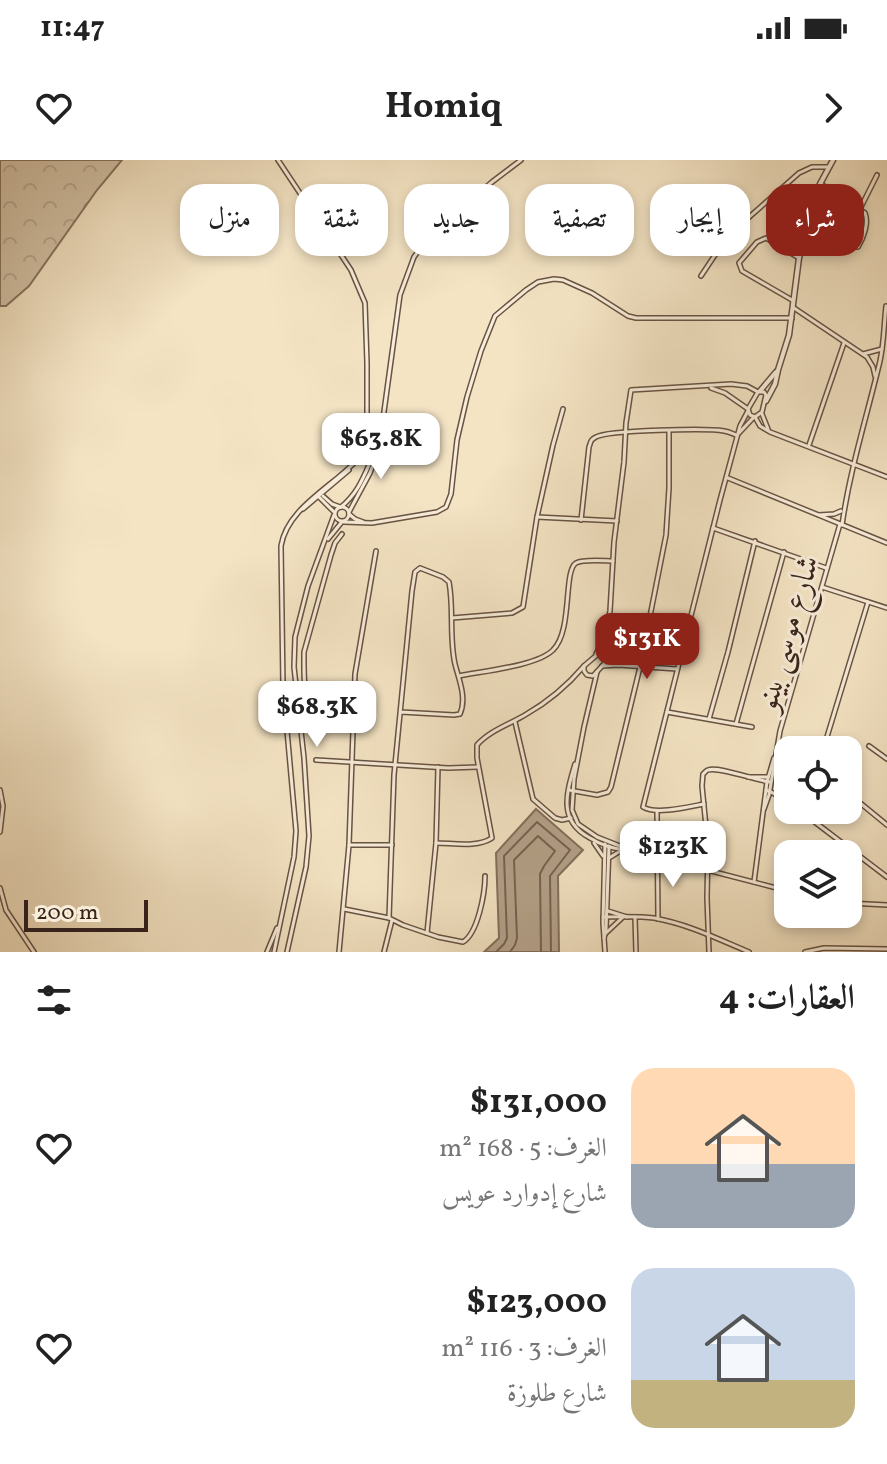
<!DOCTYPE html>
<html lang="ar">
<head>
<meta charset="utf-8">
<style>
  body { margin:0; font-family:Vollkorn,Amiri,serif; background:#f6f6f6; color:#222; direction:rtl; height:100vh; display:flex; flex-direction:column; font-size:30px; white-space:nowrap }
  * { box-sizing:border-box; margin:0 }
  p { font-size:26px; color:#767676 }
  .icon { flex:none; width:44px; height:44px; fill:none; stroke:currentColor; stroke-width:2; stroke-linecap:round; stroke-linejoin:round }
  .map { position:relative; height:792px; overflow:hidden; direction:ltr }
  .panel { display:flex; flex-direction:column; background:#fff; flex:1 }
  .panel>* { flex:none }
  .hud { position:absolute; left:24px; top:24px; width:840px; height:72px; direction:rtl; display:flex; gap:16px }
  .buttons { position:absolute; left:774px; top:576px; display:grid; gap:16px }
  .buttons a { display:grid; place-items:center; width:88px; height:88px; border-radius:16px; background:#fff; box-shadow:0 4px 12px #0003; font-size:40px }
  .scale { position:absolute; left:24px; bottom:20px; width:124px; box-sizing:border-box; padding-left:8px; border:4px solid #39231a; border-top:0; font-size:22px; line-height:28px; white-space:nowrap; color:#39231a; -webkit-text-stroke:6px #f8edd9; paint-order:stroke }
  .price { position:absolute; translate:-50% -68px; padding:0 18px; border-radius:16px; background:#fff; color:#222; font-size:26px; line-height:52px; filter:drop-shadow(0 2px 4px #0008) }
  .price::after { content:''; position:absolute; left:50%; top:48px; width:24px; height:18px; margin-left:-12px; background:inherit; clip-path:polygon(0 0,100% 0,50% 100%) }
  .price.current { background:#8f2418; color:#fff }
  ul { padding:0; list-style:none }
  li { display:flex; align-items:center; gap:24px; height:200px; padding:0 32px }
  li span { display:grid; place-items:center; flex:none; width:224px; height:160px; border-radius:24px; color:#555 }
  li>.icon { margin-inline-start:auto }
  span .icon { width:96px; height:96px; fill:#fffc; stroke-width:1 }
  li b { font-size:34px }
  h2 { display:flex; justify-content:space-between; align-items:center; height:96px; padding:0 32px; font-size:34px }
  .pill { padding:0 28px; border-radius:24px; background:#fff; box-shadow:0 4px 12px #0003; font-size:28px; line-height:72px }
  .pill.current { background:#8f2418; color:#fff }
  .status { display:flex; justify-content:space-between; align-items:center; height:56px; padding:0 40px; background:#fff; direction:ltr }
  .status svg { height:22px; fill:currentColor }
  header { display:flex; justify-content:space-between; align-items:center; height:104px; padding:0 32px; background:#fff; font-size:36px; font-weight:700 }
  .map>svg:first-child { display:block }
  .forest { fill:url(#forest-crowns); stroke:#867360; stroke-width:2 }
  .water { fill:#b4a28a; stroke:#836f5d; stroke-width:2 }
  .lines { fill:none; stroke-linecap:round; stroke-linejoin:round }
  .shore { stroke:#766252; stroke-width:2 }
  .minor-casing { stroke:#685344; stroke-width:6 }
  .tertiary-casing { stroke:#685344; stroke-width:7 }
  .minor { stroke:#f8edd9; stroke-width:3 }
  .tertiary { stroke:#f8edd9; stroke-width:4 }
  .labels { text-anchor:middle; stroke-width:6; stroke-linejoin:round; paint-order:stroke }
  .street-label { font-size:32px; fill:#39231a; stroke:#f8edd9 }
</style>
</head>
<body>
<div class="status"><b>11:47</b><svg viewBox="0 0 49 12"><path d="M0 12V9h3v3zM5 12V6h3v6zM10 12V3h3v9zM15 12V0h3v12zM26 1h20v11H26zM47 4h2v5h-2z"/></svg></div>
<header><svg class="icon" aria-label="forward" viewBox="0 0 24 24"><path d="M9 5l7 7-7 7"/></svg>Homiq<svg class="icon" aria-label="heart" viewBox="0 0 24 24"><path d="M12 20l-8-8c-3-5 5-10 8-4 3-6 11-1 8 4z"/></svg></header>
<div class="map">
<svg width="887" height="792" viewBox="0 0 887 792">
  <defs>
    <pattern id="forest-crowns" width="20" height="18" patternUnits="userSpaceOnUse" patternTransform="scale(2)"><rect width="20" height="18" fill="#d4c3a7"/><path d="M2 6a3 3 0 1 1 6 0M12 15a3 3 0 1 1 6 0" fill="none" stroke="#b7a78f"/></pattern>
  </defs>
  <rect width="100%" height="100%" fill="#f4e4c4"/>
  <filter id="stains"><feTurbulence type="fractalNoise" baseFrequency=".0025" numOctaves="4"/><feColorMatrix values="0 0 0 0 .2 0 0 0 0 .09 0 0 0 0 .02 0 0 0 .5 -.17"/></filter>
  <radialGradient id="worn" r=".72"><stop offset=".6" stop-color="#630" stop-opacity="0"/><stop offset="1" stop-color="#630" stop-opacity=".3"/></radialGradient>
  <path class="forest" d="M0 0H122L97 30 29 126 6 146H0Z"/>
  <path class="water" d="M536 649 583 690 558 716 559 792H484L499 778 496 693Z"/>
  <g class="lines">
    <g class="shore">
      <path d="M496 792 504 784 507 778 504 696 537 662 570 690 550 716 551 792"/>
      <path d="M510 792 515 785 517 778 514 700 538 676 555 691 544 706 540 714 541 792"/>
    </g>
    <defs>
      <g id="minor">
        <path d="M278 0 351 110 365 143 367 203V259L362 286 353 304"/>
        <path d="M860 49 877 15"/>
        <path d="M806 70 854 87H858C864 77 869 63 865 53L821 24"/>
        <path d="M701 116 719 89 738 67 799 13 812 7H828"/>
        <path d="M792 140 742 111 739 103 757 82 766 78 799 98"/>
        <path d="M794 148 867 197 873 207 875 216"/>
        <path d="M863 194 882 189"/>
        <path d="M711 228 725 233 748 249"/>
        <path d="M762 254 768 269"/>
        <path d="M755 257 760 266 770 272 887 317"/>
        <path d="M739 273 754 257"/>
        <path d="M809 285 844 183"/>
        <path d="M728 318 887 383"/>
        <path d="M323 336 332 344 340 347"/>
        <path d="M319 337 334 352"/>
        <circle cx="342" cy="354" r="7"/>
        <path d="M341 347C363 329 366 307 379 284"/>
        <path d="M303 349 349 310"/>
        <path d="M349 352 370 313 379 288 400 135 414 97 430 75 492 22 521 0"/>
        <path d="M349 354 355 359 363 362"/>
        <path d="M819 355 834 354 841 351"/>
        <path d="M537 357 617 361"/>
        <path d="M581 360 589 287C591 282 590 280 596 277 608 270 708 268 724 271 730 272 731 273 736 275"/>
        <path d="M343 362 372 363 437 352 446 347 451 334 457 280 467 237 481 191 495 156 526 130 538 122 554 119 563 120 592 133 628 156 636 158H792"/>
        <path d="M842 365C850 309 867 256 880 201 884 183 884 164 886 146"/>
        <path d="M713 368 826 408"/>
        <path d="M342 374 335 383 331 395 304 492C304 507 303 537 310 551H353"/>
        <path d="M328 379 341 363"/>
        <path d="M822 427 887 448"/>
        <path d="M452 458 512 453 523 447 537 357 553 285 563 249"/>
        <path d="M596 494 604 479"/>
        <path d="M598 494 605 497 604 504 593 516 587 515 584 511V506Z"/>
        <path d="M604 496 605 476 610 451 614 382 624 302 626 263 631 230 731 224 747 226 758 232H764L766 235 762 252 755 257 750 255 748 249 758 232"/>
        <path d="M605 498 618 505"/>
        <path d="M602 506 618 505 677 509"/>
        <path d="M597 512 584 567 574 619 572 650 578 664 597 677 630 690 788 731"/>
        <path d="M459 516C483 511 537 506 553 490 573 471 563 411 576 403 583 399 605 401 613 401"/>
        <path d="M667 552 752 567"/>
        <path d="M709 559 728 492 755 381"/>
        <path d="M515 562 533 639 555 658 562 660 571 658"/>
        <path d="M736 564 784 392"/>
        <path d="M869 586 887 599"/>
        <path d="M823 590 868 442"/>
        <path d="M316 600 448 608 478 607"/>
        <path d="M575 604C566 634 558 661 590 678 601 685 613 689 627 690"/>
        <path d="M748 617H768"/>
        <path d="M0 630 3 646 0 672"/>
        <path d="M569 630 597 635 608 632 611 627 640 507 666 375 669 328V271"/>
        <path d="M766 630 773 633 788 643"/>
        <path d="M848 633 887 665"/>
        <path d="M704 644C688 647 656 655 643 647L720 340 740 266 748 251"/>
        <path d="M764 649 769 635 780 571 840 364"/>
        <path d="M799 650 887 717"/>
        <path d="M657 651 658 759"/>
        <path d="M436 683C453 683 477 688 492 678L477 598V585C489 571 510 564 525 555 548 542 567 526 584 506"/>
        <path d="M594 683 603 696"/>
        <path d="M605 684 603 763 605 792"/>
        <path d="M349 685H392"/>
        <path d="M609 698 622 690"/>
        <path d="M754 722 767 622 774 598"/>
        <path d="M0 728 6 750 34 792"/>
        <path d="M848 743 887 745"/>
        <path d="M344 749 389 758 403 765 438 777 463 782C478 773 485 733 485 716"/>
        <path d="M608 751 627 757"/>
        <path d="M603 757C620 757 637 756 654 758 688 764 718 779 749 792"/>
        <path d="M635 757 636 792"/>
        <path d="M389 758 394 615 412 431 415 412 420 408 443 417 449 422C454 449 449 478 455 504 459 520 467 538 460 554L454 555 401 552"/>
        <path d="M427 773 436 683 438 607"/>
        <path d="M606 773 623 757"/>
        <path d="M604 778 606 770 609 686"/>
        <path d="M267 792 277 768"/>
        <path d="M274 792 294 697 296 671 283 526 281 386C287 349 330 328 354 303"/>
        <path d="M287 792 306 707 309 676 304 598 294 507 295 477 308 426 334 355"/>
        <path d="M339 792 349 685 355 514 376 391"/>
        <path d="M384 792 392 760"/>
        <path d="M709 792 707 738 708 687 702 626 703 614C705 613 706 610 708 610 719 606 757 621 771 622"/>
        <path d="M805 792 824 788 887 789"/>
      </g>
      <g id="tertiary">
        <path d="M760 231 776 212"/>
        <path d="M766 241 775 224 778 210 789 175 799 98 806 70 820 24 833 0"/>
      </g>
    </defs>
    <use href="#minor" class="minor-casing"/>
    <use href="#tertiary" class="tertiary-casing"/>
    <use href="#minor" class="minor"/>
    <use href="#tertiary" class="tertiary"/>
  </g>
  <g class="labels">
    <g class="street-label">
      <text transform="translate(786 473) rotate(-74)" y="11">شارع موسى بينو</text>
    </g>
  </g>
  <rect width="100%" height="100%" filter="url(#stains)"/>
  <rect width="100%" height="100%" fill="url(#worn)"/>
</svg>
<div class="buttons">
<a><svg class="icon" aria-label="locate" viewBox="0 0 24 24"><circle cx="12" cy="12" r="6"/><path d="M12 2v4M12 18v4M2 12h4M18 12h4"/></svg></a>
<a><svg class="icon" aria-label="layers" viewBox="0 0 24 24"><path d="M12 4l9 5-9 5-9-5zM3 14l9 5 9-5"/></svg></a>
</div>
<div class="scale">200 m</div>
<b class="price" style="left:381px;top:321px">$63.8K</b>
<b class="price current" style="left:647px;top:521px">$131K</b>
<b class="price" style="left:317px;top:589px">$68.3K</b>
<b class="price" style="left:673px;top:729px">$123K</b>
<div class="hud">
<a class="pill current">شراء</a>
<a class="pill">إيجار</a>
<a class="pill">تصفية</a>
<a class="pill">جديد</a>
<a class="pill">شقة</a>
<a class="pill">منزل</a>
</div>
</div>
<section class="panel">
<h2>العقارات: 4<svg class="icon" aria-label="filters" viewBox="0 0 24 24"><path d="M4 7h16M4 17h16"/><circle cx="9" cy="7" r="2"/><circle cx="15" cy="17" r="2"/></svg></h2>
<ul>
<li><span style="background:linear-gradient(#ffd9b3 60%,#9aa5b1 0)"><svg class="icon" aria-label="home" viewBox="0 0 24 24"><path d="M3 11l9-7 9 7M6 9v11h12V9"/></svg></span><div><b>$131,000</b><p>الغرف: 5 · 168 m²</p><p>شارع إدوارد عويس</p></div><svg class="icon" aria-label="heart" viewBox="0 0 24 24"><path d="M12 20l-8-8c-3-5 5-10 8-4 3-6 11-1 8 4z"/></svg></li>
<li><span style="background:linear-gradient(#c9d6e8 70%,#c2b280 0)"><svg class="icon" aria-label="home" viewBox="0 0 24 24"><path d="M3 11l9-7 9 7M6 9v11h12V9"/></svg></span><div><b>$123,000</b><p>الغرف: 3 · 116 m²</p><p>شارع طلوزة</p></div><svg class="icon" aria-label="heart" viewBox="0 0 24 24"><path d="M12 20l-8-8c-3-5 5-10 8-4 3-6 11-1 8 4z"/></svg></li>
</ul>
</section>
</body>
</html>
